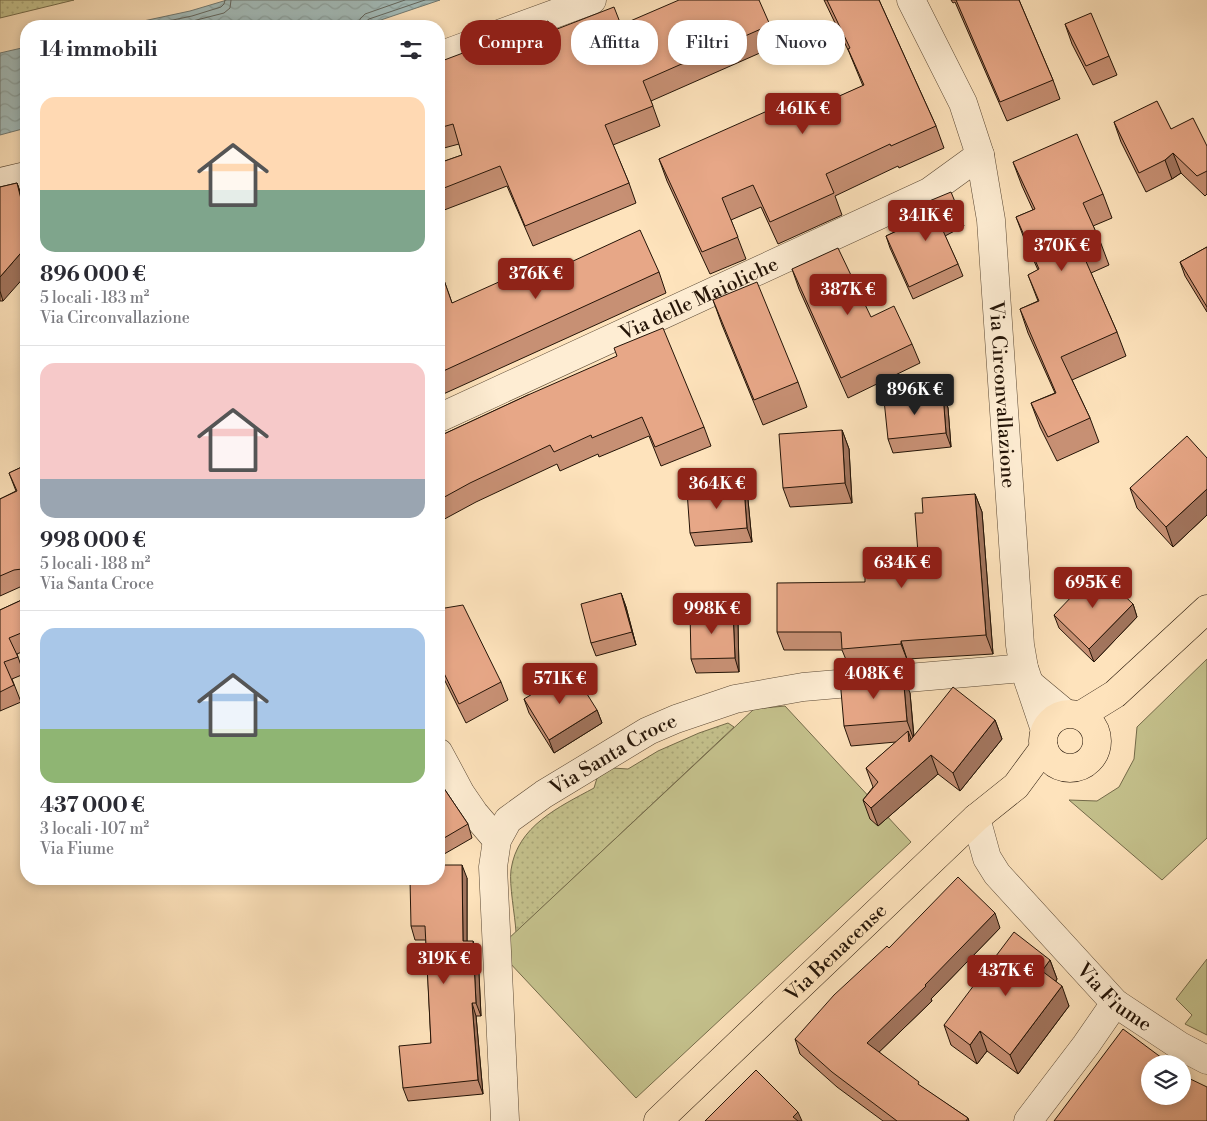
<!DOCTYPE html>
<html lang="it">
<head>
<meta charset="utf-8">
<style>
  body { margin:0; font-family:"Libre Bodoni",serif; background:#f2f2f3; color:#2b2b33; height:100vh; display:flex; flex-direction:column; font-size:19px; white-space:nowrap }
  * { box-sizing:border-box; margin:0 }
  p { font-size:16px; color:#7c7c81 }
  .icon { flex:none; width:28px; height:28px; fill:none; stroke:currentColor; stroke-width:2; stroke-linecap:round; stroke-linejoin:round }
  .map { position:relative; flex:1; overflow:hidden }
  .drawer { position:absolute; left:20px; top:20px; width:425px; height:865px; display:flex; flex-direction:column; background:#fff; border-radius:20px; box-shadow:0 2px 8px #0003 }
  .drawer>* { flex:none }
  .hud { position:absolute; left:460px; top:20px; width:475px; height:45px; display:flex; gap:10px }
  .buttons { position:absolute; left:1141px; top:1055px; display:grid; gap:10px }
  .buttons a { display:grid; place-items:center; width:50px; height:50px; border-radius:50%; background:#fff; box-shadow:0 2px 8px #0003; font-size:25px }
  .price { position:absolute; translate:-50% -42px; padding:0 11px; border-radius:5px; background:#8f2418; color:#fff; font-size:16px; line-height:32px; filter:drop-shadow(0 1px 2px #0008) }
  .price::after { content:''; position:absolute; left:50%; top:30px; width:15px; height:11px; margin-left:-8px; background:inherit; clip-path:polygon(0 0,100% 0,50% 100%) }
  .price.selected { background:#222; color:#fff }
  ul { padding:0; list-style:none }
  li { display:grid; align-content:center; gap:10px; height:265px; padding:0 20px }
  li+li { border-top:1px solid #e1e1e2 }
  li span { display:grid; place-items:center; height:155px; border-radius:15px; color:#555 }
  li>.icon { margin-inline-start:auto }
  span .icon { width:90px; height:90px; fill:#fffc; stroke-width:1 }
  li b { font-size:21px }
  h2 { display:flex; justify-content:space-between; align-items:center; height:60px; padding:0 20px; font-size:21px }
  .tag { padding:0 18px; border-radius:20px; background:#fff; box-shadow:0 2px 8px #0003; font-size:18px; line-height:45px }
  .tag.selected { background:#8f2418; color:#fff }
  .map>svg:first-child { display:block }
  .grass { fill:url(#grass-dots); stroke:#746b4a }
  .park { fill:#c5c28d; stroke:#746b4a }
  .water { fill:url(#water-waves); stroke:#707972 }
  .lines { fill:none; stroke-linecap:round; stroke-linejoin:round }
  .shore { stroke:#646860; stroke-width:1 }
  .minor-casing { stroke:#5a4834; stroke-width:29 }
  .major-casing { stroke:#241407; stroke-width:29 }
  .minor { stroke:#feedd3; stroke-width:28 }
  .major { stroke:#fee3bc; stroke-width:28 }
  .wall { fill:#c79074; stroke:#241407 }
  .shaded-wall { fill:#a2755e; stroke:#241407 }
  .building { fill:#e7a787; stroke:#241407 }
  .labels { text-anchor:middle; stroke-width:4.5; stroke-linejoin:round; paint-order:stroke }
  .street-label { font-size:20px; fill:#241407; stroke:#feedd3 }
</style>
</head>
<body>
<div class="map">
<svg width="1207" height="1121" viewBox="0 0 1207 1121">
  <defs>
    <pattern id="grass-dots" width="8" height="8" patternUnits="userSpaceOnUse" patternTransform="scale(1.25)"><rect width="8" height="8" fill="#c5c28d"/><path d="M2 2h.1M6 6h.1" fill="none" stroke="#a9a678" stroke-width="1.8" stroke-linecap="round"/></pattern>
    <pattern id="water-waves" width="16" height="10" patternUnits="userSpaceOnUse" patternTransform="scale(1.25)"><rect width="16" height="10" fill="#a3bcba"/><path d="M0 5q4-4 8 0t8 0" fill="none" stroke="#8ca19e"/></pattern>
  </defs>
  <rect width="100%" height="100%" fill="#fee3bc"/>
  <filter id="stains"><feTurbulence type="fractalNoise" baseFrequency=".004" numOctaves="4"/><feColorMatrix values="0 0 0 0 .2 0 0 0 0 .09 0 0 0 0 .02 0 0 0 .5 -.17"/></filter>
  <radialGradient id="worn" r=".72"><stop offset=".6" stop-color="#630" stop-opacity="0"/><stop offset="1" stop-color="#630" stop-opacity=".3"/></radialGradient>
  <g class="grass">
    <path d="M0 0H74L0 18Z"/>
    <path d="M728 723 734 727 516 932C515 915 509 885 511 870 517 826 559 807 594 788L597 778 613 768 628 769 658 751 699 733Z"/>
  </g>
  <g class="park">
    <path d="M1207 659V838L1162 880 1069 800 1097 801 1119 787 1134 759 1137 727Z"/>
    <path d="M785 706 911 842 636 1098 508 961 507 940 754 709Z"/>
    <path d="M1207 959V1035L1185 1024 1192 1015 1176 999Z"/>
  </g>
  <g class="water">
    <path d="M227 0H440L363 26H120L190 11Z"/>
    <path d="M26 47V128L0 135V53Z"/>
  </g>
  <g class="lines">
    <g class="shore">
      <path d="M144 26 192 16 221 7 224 4 225 0"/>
      <path d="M173 26 224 13 230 8 231 0"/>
      <path d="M359 26 360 19 365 14 405 0"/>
      <path d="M365 26V22L369 19 425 0"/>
    </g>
    <defs>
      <g id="minor">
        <path id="s1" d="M911 0 963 103 980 155 991 220 1020 645 1024 668 1045 730"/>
        <path d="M439 56 592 0"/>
        <path d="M0 182 26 176"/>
        <path id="s2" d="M439 418 929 192 980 155"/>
        <path d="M1030 684 1066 714"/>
        <path d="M439 753 461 794 474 813 497 840"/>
        <path id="s3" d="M976 818 987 858 997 874 1115 1003 1180 1046 1207 1060"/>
        <path id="s4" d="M505 1120 493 867 497 840 508 820 544 794 648 731 676 719 735 699 803 687 1024 668"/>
        <path d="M1028 1121 1086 1045 1115 1003"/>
      </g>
      <g id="major">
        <circle cx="1070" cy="741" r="27"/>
        <path d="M1081 715 1115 694 1207 609"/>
        <path id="s5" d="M658 1121 976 818 1016 786 1044 748"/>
      </g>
    </defs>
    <use href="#minor" class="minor-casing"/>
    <use href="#major" class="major-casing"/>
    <use href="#minor" class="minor"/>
    <use href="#major" class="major"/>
  </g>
  <g class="wall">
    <path d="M824 0H879L936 126 944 148 899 168 898 166 835 196 842 215 778 244 761 207 731 220 746 259 710 274 667 181 659 159 799 114 863 86 849 52Z"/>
    <path d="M951 0H1019L1053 80 1060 99 1007 121 955 2 953 3Z"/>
    <path d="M1065 24 1109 56 1117 75 1093 85 1072 44Z"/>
    <path d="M621 25H770L778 45 651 101 660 126 613 145 629 183 636 203 533 246 507 186 439 212V163L462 155 459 144 444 148 439 135V62L552 31Z"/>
    <path d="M1114 122 1171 129 1207 146V194L1205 196 1181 173 1172 179 1146 192 1121 142Z"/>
    <path d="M1013 162 1103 194 1112 218 1093 226 1100 241 1109 265 1091 273 1117 332 1126 356 1072 380 1090 418 1099 442 1057 461 1040 427 1031 403 1055 393 1028 333 1020 309 1038 301 1028 275 1038 270 1025 241 1016 217 1033 210 1022 186Z"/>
    <path d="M17 183 24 203 3 301H0V187Z"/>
    <path d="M922 204 960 214 964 226 945 236 958 264 963 276 913 299 890 248 886 236 927 217Z"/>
    <path d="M1207 247V312L1185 276 1180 262Z"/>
    <path d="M439 266 452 303 515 288 659 272 666 293 439 396Z"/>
    <path d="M792 269 912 344 920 363 848 398 799 289Z"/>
    <path d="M713 300 798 382 807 407 763 425 722 325Z"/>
    <path d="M943 394 948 408 951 447 893 453 888 439Z"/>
    <path d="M528 395 704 427 711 446 661 466 649 436 599 457 598 454 560 471 557 464 476 502 439 522V434H444Z"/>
    <path d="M842 430 849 449 852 503 790 507 783 488Z"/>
    <path d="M1207 458V515L1173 547 1137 508 1130 488Z"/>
    <path d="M26 465V586L20 587 0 596V499L16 491 9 473Z"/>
    <path d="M744 487 748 500 752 542 695 546 690 533Z"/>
    <path d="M975 494 982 512 993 654 907 659 908 662 849 667 842 650H784L777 632 865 582 919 567 923 513Z"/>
    <path d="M621 593 626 607 636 645 596 656 591 643Z"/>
    <path d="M26 598V650L17 654 24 674 12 679 21 702 0 711V610Z"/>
    <path d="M1133 604 1137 617 1094 662 1059 628 1054 615Z"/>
    <path d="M439 609 501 682 508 700 466 723 439 669Z"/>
    <path d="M733 611 738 624 739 672 696 673 691 659Z"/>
    <path d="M910 693 914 736 995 720 1002 739 960 791 938 774 878 826 870 819 863 800 873 787 866 768 896 742 851 746 844 726Z"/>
    <path d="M524 699 597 710 602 723 554 753 529 713Z"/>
    <path d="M439 781 468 824 472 838 439 857Z"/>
    <path d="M467 878V941L478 954 481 1016H476L483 1094 408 1101 403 1088 431 1043 426 940H415L411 926Z"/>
    <path d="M1000 928 931 999 932 1001 879 1052 920 1086 968 1118 969 1121H883L837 1087 800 1054 795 1039Z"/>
    <path d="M1050 960 1057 979 1056 981 1069 1006 1018 1074 987 1051 977 1064 951 1045 944 1025Z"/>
  </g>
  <g class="shaded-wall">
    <path d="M1173 153 1181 173 1172 179 1165 160Z"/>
    <path d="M17 183 24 203 26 213V219Z"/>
    <path d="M26 247V275L3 301 0 291V277Z"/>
    <path d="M943 394 948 408 951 447 946 433Z"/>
    <path d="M842 430 849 449 852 503 845 483Z"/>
    <path d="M744 487 748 500 752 542 747 528Z"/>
    <path d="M1207 489V515L1173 547 1166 527Z"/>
    <path d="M975 494 982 512 993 654 986 635Z"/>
    <path d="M621 593 626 607 636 645 632 632Z"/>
    <path d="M1133 604 1137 617 1094 662 1089 649Z"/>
    <path d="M733 611 738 624 739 672 735 658Z"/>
    <path d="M901 641 908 662 901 644Z"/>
    <path d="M903 674 910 693 914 740 907 721Z"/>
    <path d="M597 710 602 723 554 753 549 740Z"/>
    <path d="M995 720 1002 739 960 791 953 773Z"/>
    <path d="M908 731 915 749 909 742Z"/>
    <path d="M931 755 938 774 878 826 871 808Z"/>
    <path d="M462 865 467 878V954L463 941Z"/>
    <path d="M995 913 1000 928 931 999 932 1001 873 1058 867 1043Z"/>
    <path d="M473 941 478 954 481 1016 476 1003Z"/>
    <path d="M1050 960 1057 979 1049 990 1042 971Z"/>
    <path d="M1062 986 1069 1006 1018 1074 1010 1055Z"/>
    <path d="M472 1003 476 1016 483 1094 478 1080Z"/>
    <path d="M980 1031 987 1051 977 1064 970 1045Z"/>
    <path d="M798 1112 802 1121H795L793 1117Z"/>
  </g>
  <g class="building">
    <path d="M679 0H759L770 25 643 81 653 106 605 125 629 183 525 226 500 166 439 190V163L462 155 453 124 439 128V62L548 21 552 31 614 7 621 25Z"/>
    <path d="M827 0H879L936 126 891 146 890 144 826 174 834 193 770 222 753 185 722 198 738 237 702 252 659 159 792 100 799 114 864 85 848 49 850 48Z"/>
    <path d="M956 0H1019L1053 80 1000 102Z"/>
    <path d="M1091 13 1109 56 1086 66 1065 24Z"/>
    <path d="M1157 101 1171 129 1193 118 1207 146V171L1197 176 1173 153 1165 160 1139 173 1114 122Z"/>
    <path d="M1077 134 1103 194 1083 203 1100 241 1081 250 1117 332 1061 357 1090 418 1048 437 1031 403 1056 393 1020 309 1039 301 1028 275 1039 269 1016 217 1035 209 1013 162Z"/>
    <path d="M17 183 26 219V247L0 277V187Z"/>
    <path d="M951 192 960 214 940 224 958 264 909 287 886 236 927 217 922 204Z"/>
    <path d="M640 230 659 272 439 373V266L452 303 510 277 515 288Z"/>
    <path d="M1207 247V307L1180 262Z"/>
    <path d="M838 248 871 317 894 306 912 344 841 378 792 269Z"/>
    <path d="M757 282 798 382 754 400 713 300Z"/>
    <path d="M663 328 704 427 655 447 642 417 592 438 591 435 554 452 550 445 470 483 439 500V434L443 432 444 434 528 395 617 356 614 348Z"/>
    <path d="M943 394 946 433 888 439 884 400Z"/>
    <path d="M842 430 845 483 783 488 779 434Z"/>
    <path d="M1187 436 1207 458V489L1166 527 1130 488Z"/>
    <path d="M26 465V570L22 569 14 570 0 576V499L17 491 9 473Z"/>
    <path d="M744 487 747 528 690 533 687 491Z"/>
    <path d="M975 494 986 635 901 641V644L842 649 841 632H777V583L865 582V571L919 567 915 513H923L922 498Z"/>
    <path d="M1097 570 1133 604 1089 649 1054 615Z"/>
    <path d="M621 593 632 632 591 643 581 604Z"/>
    <path d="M26 598V631L9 638 18 657 4 662 14 685 0 692V610Z"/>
    <path d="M463 605 501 682 459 704 439 663V609Z"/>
    <path d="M733 611 735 658 691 659 690 612Z"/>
    <path d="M572 670 597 710 549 740 524 699Z"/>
    <path d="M903 674 907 721 844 726 840 679Z"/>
    <path d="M953 687 995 720 953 773 931 755 871 808 863 800 878 782 866 768 908 731 909 742Z"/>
    <path d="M439 781 468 824 439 841Z"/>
    <path d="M439 865H462L463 941H473L476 1003H472L478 1080 403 1088 399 1046 431 1043 425 926H411L410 879H439Z"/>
    <path d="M958 877 995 913 925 985 926 986 867 1043 919 1082 918 1084 968 1118 966 1121H897L832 1072 795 1039 834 995 887 946 889 948Z"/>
    <path d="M1014 932 1050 960 1042 971 1062 986 1010 1055 980 1031 970 1045 944 1025Z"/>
    <path d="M1123 1029 1166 1061 1164 1064H1150V1096H1182V1075L1207 1087V1121H1054Z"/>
    <path d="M756 1070 798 1112 793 1117 798 1121H705Z"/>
  </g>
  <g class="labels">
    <g class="street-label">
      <text dy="7" stroke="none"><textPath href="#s2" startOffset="286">Via delle Maioliche</textPath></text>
      <text dy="7" stroke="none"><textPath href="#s1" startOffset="411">Via Circonvallazione</textPath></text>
      <text dy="7" stroke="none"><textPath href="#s4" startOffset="428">Via Santa Croce</textPath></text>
      <text dy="7" stroke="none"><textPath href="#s5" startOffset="245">Via Benacense</textPath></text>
      <text dy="7" stroke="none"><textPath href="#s3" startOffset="231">Via Fiume</textPath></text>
    </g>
  </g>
  <rect width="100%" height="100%" filter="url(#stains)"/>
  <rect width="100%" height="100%" fill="url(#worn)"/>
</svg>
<div class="buttons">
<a><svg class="icon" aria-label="layers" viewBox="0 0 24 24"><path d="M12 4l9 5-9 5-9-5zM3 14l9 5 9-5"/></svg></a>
</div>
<b class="price" style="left:803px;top:135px">461K €</b>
<b class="price" style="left:926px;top:242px">341K €</b>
<b class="price" style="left:1062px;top:272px">370K €</b>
<b class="price" style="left:536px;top:300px">376K €</b>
<b class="price" style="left:848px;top:316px">387K €</b>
<b class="price selected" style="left:915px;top:416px">896K €</b>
<b class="price" style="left:717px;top:510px">364K €</b>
<b class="price" style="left:902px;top:589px">634K €</b>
<b class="price" style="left:1093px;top:609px">695K €</b>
<b class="price" style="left:712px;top:635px">998K €</b>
<b class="price" style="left:874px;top:700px">408K €</b>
<b class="price" style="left:560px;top:705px">571K €</b>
<b class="price" style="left:444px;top:985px">319K €</b>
<b class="price" style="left:1006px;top:997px">437K €</b>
<div class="hud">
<a class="tag selected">Compra</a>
<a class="tag">Affitta</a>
<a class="tag">Filtri</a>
<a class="tag">Nuovo</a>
</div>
<section class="drawer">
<h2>14 immobili<svg class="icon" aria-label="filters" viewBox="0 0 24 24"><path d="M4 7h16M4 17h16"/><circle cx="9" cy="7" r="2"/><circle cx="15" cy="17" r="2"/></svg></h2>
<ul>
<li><span style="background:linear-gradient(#ffd9b3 60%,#7fa58c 0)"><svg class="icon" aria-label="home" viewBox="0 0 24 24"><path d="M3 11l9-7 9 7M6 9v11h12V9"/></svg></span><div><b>896 000 €</b><p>5 locali · 183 m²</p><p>Via Circonvallazione</p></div></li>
<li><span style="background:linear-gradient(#f6c9c9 75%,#9aa5b1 0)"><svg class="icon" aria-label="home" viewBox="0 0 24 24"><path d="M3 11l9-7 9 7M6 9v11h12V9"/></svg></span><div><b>998 000 €</b><p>5 locali · 188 m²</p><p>Via Santa Croce</p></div></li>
<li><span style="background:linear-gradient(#a9c7e8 65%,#8fb573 0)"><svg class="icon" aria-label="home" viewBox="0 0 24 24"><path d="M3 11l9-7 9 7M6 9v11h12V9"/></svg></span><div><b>437 000 €</b><p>3 locali · 107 m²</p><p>Via Fiume</p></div></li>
</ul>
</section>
</div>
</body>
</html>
